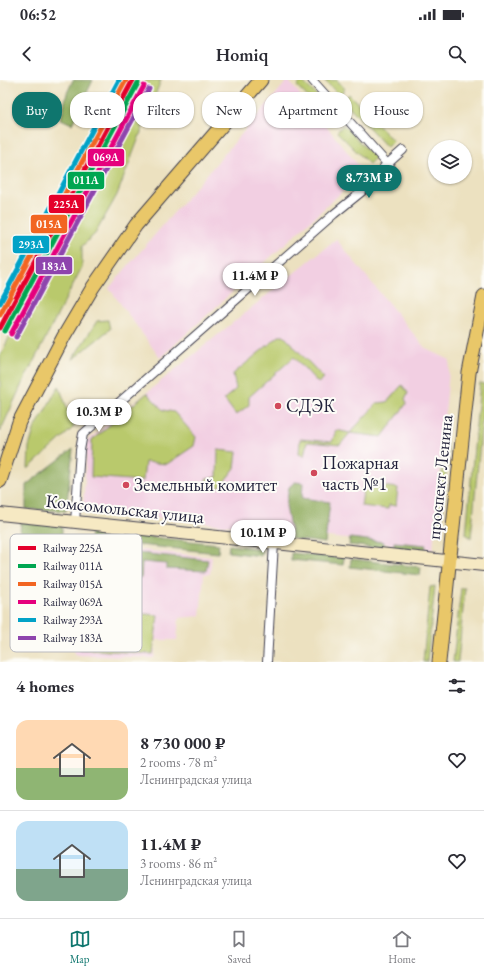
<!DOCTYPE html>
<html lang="en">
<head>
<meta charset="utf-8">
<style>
  body { margin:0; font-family:"EB Garamond",serif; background:#f2f2f3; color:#2b2b33; height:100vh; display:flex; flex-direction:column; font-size:15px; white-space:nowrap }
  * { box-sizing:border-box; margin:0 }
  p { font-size:13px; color:#7c7c81 }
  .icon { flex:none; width:22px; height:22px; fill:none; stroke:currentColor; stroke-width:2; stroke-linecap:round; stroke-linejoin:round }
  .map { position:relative; height:582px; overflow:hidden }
  .drawer { display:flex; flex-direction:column; background:#fff; flex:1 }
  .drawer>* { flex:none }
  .banner { position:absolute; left:12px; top:12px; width:460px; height:36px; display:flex; gap:8px }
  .fabs { position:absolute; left:428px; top:60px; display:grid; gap:8px }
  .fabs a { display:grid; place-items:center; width:44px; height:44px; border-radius:50%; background:#fff; box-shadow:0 1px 3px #0004; font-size:20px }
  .price { position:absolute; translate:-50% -34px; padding:0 9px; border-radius:14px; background:#fff; color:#222; font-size:13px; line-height:26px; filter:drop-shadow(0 1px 2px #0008) }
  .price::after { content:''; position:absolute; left:50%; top:24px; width:12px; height:9px; margin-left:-6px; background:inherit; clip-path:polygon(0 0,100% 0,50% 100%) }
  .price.current { background:#0f766e; color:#fff }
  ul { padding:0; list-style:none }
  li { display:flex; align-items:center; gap:12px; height:100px; padding:0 16px }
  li+li { border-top:1px solid #e1e1e2 }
  li span { display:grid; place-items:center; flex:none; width:112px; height:80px; border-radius:12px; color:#555 }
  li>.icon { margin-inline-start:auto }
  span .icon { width:48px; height:48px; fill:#fffc; stroke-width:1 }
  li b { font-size:17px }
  h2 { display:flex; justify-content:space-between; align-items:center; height:48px; padding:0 16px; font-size:17px }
  .tag { padding:0 14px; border-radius:16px; background:#fff; box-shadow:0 1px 3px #0004; font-size:14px; line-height:36px }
  .tag.current { background:#0f766e; color:#fff }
  .status { display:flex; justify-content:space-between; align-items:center; height:28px; padding:0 20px; background:#fff; direction:ltr }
  .status svg { height:11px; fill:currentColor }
  header { display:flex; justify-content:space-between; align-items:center; height:52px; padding:0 16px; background:#fff; font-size:18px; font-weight:600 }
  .tabs { display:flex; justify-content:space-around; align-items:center; height:56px; border-top:1px solid #e1e1e2; background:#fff; font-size:11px; color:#7c7c81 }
  .tabs a { display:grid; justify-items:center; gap:2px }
  .tabs .current { color:#0f766e }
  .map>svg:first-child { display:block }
  .built { fill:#f2cfe2 }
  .green { fill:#b9c96c; stroke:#6e7654 }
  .forest { fill:#92ad60; stroke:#5a684e }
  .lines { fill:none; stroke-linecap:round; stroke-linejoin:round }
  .street-casing { stroke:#403f4f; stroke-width:10 }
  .secondary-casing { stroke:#403f4f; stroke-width:14 }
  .primary-casing { stroke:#403f4f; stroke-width:15 }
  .street { stroke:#fff; stroke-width:8 }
  .secondary { stroke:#f6e9c3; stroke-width:12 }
  .primary { stroke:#e9c769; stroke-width:13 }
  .rail { stroke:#22223b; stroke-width:2.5 }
  .rail-1-casing { stroke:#fdfcf7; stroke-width:8 }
  .rail-2-casing { stroke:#fdfcf7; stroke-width:8 }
  .rail-3-casing { stroke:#fdfcf7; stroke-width:8 }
  .rail-4-casing { stroke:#fdfcf7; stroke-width:8 }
  .rail-5-casing { stroke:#fdfcf7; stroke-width:8 }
  .rail-6-casing { stroke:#fdfcf7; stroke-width:8 }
  .rail-1 { stroke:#e4002b; stroke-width:5 }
  .rail-2 { stroke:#00a651; stroke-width:5 }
  .rail-3 { stroke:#f26522; stroke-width:5 }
  .rail-4 { stroke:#e5007d; stroke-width:5 }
  .rail-5 { stroke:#02a2c7; stroke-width:5 }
  .rail-6 { stroke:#8e44ad; stroke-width:5 }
  .poi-dot { fill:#d1495b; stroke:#fdfcf7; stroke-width:1.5 }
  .labels { text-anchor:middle; stroke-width:4; stroke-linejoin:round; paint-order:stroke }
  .poi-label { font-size:18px; fill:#22223b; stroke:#fdfcf7; text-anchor:start }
  .street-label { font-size:18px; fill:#22223b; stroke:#fdfcf7 }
  .key { fill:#fdfcf7; stroke:#bbbbbf; stroke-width:1 }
  .key-label { font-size:11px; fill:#22223b }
  .line-badge { stroke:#fdfcf7; stroke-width:1.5 }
  .badge-label { font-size:11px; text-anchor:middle; font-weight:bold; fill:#fff }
</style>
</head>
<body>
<div class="status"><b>06:52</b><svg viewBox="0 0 49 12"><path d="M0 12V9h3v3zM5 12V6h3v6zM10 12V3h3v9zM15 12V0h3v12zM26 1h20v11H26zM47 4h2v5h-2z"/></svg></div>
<header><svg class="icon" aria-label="back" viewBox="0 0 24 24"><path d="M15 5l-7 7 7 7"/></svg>Homiq<svg class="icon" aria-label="search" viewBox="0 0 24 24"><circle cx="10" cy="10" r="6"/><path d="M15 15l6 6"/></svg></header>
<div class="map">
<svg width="484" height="582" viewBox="0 0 484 582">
  <rect width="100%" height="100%" fill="#fdfcf7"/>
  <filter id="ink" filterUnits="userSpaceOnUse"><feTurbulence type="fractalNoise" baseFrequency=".025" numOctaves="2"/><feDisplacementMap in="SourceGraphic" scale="8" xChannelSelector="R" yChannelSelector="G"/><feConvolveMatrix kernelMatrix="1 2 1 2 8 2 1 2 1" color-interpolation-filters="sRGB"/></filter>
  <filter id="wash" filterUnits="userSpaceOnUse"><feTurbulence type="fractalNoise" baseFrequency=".012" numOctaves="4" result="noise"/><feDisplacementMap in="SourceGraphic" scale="16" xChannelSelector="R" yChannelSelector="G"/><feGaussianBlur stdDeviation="0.9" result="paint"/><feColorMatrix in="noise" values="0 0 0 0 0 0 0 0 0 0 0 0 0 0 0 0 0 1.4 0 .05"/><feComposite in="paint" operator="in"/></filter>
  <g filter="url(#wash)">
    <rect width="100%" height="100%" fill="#ece1c0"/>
    <g class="built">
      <path d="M288 0 364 92 160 278 109 208Z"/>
      <path d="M336 159 425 268 450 280 433 469 83 429 87 361Z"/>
      <path d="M81 464 212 477 210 494H204L200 536 179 538 177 560H156L154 578 74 575Z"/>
    </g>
    <g class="green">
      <path d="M146 0H161L117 115 95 154 82 166V187L21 306 0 352V276L64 146Z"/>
      <path d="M324 0H337L345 9 339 15Z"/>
      <path d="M302 1 333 31 327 37 297 6Z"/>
      <path d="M349 14 393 61 387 67 343 20Z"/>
      <path d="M343 45 375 78 369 84 337 52Z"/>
      <path d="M108 240 110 249 72 280 97 241Z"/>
      <path d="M279 256H284L324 298 318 303 294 277 249 317V325L236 335 224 319 236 309 233 294Z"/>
      <path d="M480 303 484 304V320L471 458 466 454Z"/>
      <path d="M402 305 408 313 405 319 407 323 382 357 350 353 340 365 307 362 304 376 299 374 300 359 332 362 336 350 350 353 377 323 387 322Z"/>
      <path d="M59 306 74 347 28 389 29 367 34 350Z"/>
      <path d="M147 313 163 330 174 332 196 357 194 366 167 384 145 382 143 401 91 397 92 360Z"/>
      <path d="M445 356 448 370 441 454 437 453Z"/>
      <path d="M218 370 237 372 235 388 219 408H205L206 399 217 397Z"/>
      <path d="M364 404 398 408 396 426 389 425 388 429 361 426Z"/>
      <path d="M435 506 427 582H423L430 507Z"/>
      <path d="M461 508H465L458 582H453Z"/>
      <path d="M83 529 158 535 153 574 80 569Z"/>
    </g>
    <g class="forest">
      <path d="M73 0H93L72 44 61 39 67 13Z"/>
      <path d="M73 369 66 431 26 429V405Z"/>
      <path d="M295 402 303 403 302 418 330 422 325 463 292 459 286 426 289 407Z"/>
      <path d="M21 441 62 444V456L20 453Z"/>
      <path d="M91 451 219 464 218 473 90 460Z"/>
      <path d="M350 458 384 462 383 469 349 465Z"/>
      <path d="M394 462 426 465 425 473 394 469Z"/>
      <path d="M229 465 262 469 261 476 228 472Z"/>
      <path d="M87 468 208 480 206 491 166 489V484L142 482 141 498 104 495 105 478 86 476Z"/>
      <path d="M291 473 344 478 343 485 291 480Z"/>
      <path d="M351 479 421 487 420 495 350 487Z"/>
    </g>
  </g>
  <g filter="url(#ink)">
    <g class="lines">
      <defs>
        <g id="street">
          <path d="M384 87 403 70"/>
          <path d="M75 442 80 370 83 354 334 134 391 88 312 0"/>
          <path d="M267 582 274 463"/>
        </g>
        <path id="secondary" d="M0 434 484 485"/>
        <g id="primary">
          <path d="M0 401 19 342 64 256 93 207 136 145 261 0"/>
          <path d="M439 582 469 293 484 216"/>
        </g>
      </defs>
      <use href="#street" class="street-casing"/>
      <use href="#secondary" class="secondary-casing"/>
      <use href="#primary" class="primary-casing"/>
      <use href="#street" class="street"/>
      <use href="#secondary" class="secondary"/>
      <use href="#primary" class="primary"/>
      <path class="rail" d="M0 236 125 0"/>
      <defs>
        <path id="rail-1" d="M0 248 133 0"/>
        <path id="rail-2" d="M5 251 138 3"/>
        <path id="rail-3" d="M0 235 126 0"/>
        <path id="rail-4" d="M11 254 144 6"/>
        <path id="rail-5" d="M0 223 119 0"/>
        <path id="rail-6" d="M16 257 149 9"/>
      </defs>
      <use href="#rail-1" class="rail-1-casing"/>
      <use href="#rail-2" class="rail-2-casing"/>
      <use href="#rail-3" class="rail-3-casing"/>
      <use href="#rail-4" class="rail-4-casing"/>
      <use href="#rail-5" class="rail-5-casing"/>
      <use href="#rail-6" class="rail-6-casing"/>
      <use href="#rail-1" class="rail-1"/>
      <use href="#rail-2" class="rail-2"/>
      <use href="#rail-3" class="rail-3"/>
      <use href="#rail-4" class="rail-4"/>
      <use href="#rail-5" class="rail-5"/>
      <use href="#rail-6" class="rail-6"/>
    </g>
  </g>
  <g class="poi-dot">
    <circle cx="278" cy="326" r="4"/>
    <circle cx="314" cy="393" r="4"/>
    <circle cx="126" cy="405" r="4"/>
  </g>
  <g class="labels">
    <g class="poi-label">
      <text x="286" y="332">СДЭК</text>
      <text x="322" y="389">Пожарная<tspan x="322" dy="21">часть №1</tspan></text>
      <text x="134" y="411">Земельный комитет</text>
    </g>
    <g class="street-label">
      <text transform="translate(440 397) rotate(-84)" y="6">проспект Ленина</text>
      <text transform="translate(125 429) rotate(6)" y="6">Комсомольская улица</text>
    </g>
  </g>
  <rect x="10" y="454" width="132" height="118" rx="6" class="key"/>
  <rect x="18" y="466" width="18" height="4" fill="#e4002b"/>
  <rect x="18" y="484" width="18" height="4" fill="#00a651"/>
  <rect x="18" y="502" width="18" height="4" fill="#f26522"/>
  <rect x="18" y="520" width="18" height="4" fill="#e5007d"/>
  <rect x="18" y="538" width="18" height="4" fill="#02a2c7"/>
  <rect x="18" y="556" width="18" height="4" fill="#8e44ad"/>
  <g class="key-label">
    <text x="43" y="472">Railway 225А</text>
    <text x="43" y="490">Railway 011А</text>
    <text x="43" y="508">Railway 015А</text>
    <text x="43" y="526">Railway 069А</text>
    <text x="43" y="544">Railway 293А</text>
    <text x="43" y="562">Railway 183А</text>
  </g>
  <g class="line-badge">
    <rect x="87" y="68" width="38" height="19" rx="4" fill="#e5007d"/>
    <rect x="67" y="91" width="38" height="19" rx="4" fill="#00a651"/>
    <rect x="48" y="114" width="37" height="20" rx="4" fill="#e4002b"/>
    <rect x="30" y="134" width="38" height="20" rx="4" fill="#f26522"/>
    <rect x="12" y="155" width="38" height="19" rx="4" fill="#02a2c7"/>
    <rect x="35" y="176" width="38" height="19" rx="4" fill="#8e44ad"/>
  </g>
  <g class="badge-label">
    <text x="106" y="81">069А</text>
    <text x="86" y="104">011А</text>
    <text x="66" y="128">225А</text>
    <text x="49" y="148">015А</text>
    <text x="31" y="168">293А</text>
    <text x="54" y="190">183А</text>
  </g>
</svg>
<div class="fabs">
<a><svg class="icon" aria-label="layers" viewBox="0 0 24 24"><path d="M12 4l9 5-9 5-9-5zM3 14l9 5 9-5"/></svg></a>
</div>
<b class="price current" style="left:369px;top:119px">8.73M ₽</b>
<b class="price" style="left:255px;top:217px">11.4M ₽</b>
<b class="price" style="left:99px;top:353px">10.3M ₽</b>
<b class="price" style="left:263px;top:474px">10.1M ₽</b>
<div class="banner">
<a class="tag current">Buy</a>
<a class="tag">Rent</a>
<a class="tag">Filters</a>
<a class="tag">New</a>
<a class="tag">Apartment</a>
<a class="tag">House</a>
</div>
</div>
<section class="drawer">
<h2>4 homes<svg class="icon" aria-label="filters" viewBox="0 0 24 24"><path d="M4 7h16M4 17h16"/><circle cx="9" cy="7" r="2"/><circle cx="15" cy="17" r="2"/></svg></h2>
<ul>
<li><span style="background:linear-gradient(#ffd9b3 60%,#8fb573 0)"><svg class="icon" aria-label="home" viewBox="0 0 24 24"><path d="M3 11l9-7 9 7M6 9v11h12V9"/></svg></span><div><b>8 730 000 ₽</b><p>2 rooms · 78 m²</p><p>Ленинградская улица</p></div><svg class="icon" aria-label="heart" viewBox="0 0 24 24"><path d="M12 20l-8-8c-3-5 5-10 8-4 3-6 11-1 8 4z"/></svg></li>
<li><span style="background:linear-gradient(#bfe0f5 60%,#7fa58c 0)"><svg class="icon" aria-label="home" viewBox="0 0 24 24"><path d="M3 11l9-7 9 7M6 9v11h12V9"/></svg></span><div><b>11.4M ₽</b><p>3 rooms · 86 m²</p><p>Ленинградская улица</p></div><svg class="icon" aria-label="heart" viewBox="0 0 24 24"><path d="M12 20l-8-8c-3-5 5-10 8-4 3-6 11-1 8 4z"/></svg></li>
</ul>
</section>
<nav class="tabs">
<a class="current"><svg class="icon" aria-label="map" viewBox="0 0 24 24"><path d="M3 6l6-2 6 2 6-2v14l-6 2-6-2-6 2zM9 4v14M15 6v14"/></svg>Map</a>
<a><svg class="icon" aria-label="saved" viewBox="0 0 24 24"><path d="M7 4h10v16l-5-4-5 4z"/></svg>Saved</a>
<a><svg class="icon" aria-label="home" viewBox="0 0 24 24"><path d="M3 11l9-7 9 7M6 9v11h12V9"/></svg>Home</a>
</nav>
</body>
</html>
